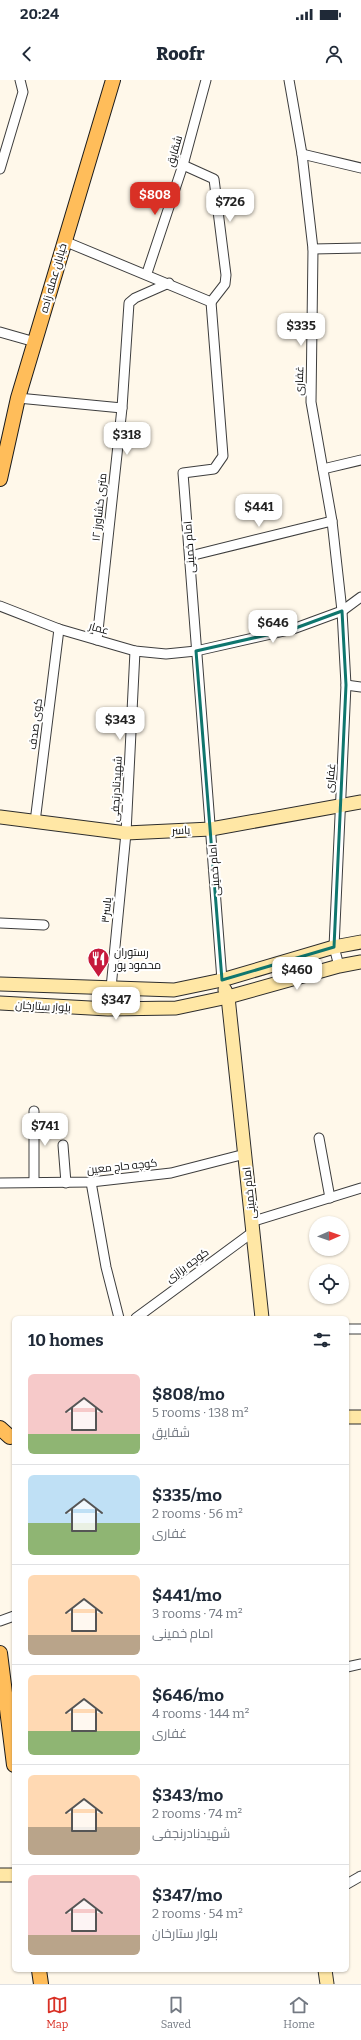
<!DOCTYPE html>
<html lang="en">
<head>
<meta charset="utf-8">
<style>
  body { margin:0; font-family:Bitter,Cairo,serif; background:#f2f2f3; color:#1f2937; height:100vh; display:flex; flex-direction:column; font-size:15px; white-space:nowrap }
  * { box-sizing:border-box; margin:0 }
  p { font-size:13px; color:#747a83 }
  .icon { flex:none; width:22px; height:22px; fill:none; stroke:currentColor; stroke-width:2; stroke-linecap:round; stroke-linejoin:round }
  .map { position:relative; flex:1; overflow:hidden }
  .side { position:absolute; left:12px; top:1236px; width:337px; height:656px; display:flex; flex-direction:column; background:#fff; border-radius:6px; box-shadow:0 1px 3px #0004 }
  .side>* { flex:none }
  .needle { width:26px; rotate:88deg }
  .controls { position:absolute; left:309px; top:1136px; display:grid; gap:8px }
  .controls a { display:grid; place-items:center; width:40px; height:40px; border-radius:50%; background:#fff; box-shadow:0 1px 3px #0004; font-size:20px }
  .price { position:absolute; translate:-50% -34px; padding:0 9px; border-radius:8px; background:#fff; color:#222; font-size:13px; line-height:26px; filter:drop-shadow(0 1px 2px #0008) }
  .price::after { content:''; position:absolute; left:50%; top:24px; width:12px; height:9px; margin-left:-6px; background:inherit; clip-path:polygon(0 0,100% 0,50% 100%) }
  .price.on { background:#d93025; color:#fff }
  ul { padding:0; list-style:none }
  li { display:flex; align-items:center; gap:12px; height:100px; padding:0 16px }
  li+li { border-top:1px solid #e0e1e3 }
  li span { display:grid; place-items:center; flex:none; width:112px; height:80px; border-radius:6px; color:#555 }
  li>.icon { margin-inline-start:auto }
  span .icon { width:48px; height:48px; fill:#fffc; stroke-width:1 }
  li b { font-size:17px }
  h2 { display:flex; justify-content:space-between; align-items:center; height:48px; padding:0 16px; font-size:17px }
  .status { display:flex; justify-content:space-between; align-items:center; height:28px; padding:0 20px; background:#fff; direction:ltr }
  .status svg { height:11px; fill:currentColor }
  header { display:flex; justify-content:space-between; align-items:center; height:52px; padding:0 16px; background:#fff; font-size:18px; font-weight:800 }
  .tab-bar { display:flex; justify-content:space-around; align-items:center; height:56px; border-top:1px solid #e0e1e3; background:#fff; font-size:11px; color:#747a83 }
  .tab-bar a { display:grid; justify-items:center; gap:2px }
  .tab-bar .on { color:#d93025 }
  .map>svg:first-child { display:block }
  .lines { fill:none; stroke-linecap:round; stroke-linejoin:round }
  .street-casing { stroke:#3e3e3e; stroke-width:11 }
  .secondary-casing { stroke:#2d2d2d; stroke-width:15 }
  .primary-casing { stroke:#1c1c1c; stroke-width:16 }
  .street { stroke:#fff; stroke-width:9 }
  .secondary { stroke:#ffe7a5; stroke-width:13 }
  .primary { stroke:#ffbd5a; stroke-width:14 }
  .marked { fill:none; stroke:#0f766e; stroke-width:3; stroke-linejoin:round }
  .labels { text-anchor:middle; stroke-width:4; stroke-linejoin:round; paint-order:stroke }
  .street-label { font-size:11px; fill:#0b0b0b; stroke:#fff }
  .poi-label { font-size:11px; fill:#0b0b0b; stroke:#fff; text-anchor:start }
</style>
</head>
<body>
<div class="status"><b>20:24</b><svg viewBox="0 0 49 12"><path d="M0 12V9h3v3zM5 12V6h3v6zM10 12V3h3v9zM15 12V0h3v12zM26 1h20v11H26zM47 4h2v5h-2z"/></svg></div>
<header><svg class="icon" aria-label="back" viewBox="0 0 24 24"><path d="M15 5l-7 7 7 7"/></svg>Roofr<svg class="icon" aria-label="person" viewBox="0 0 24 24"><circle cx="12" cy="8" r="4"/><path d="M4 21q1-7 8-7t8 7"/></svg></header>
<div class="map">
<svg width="361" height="1904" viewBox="0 0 361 1904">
  <rect width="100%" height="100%" fill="#fff8ea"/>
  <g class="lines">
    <defs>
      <g id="street">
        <path d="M289 0 302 74 313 169 311 322 332 441 342 531 346 605 334 867 339 886"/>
        <path d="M302 74 361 88"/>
        <path d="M183 85 214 99 226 195 225 204 211 222"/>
        <path d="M0 89 23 12 20 0"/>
        <path d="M64 161 211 222 223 376 214 389 183 393 222 900"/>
        <path d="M313 169 361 168"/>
        <path d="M147 193 183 85 206 0"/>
        <path d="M0 252 35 262"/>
        <path d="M18 318 122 328"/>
        <path d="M323 389 361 380"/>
        <path d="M190 476 332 441"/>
        <path d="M0 526 59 549 135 571 166 574 196 571 293 549 342 531 361 517"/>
        <path d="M97 560 122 328 129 223 135 218 169 203"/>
        <path d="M346 605 361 607"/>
        <path d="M35 742 59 549"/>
        <path d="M0 843 44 845"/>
        <path d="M111 908 126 753 135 571"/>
        <path d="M319 1058 330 1118"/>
        <path d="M63 1065 66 1103"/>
        <path d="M34 1102V1031"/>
        <path d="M91 1102 106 1187 119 1238"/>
        <path d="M0 1103 91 1102 171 1093 245 1074"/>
        <path d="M251 1142 361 1108"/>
        <path d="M136 1238 253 1152"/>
        <path d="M347 1249H361"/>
        <path d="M0 1541 14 1536"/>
        <path d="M347 1587 361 1584"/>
        <path d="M347 1804 361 1796"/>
      </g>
      <g id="secondary">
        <path d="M0 737 126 753 211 749 361 722"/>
        <path d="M0 904 174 910 222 900 334 867 361 862"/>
        <path d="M225 910 228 917 262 1238"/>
        <path d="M0 923 108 929 176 928 228 917 339 886 361 882"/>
        <path d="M347 1337H361"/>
        <path d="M0 1795H14"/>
        <path d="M325 1890 327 1904"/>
      </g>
      <g id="primary">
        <path d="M0 399 18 318 113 0"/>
        <path d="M0 1348 10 1357"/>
        <path d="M0 1573 14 1685"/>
        <path d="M39 1890 41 1904"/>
      </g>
    </defs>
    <use href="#street" class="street-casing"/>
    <use href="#secondary" class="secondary-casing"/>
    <use href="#primary" class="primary-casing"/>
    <use href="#street" class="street"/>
    <use href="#secondary" class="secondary"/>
    <use href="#primary" class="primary"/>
  </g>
  <path class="marked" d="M342 531 346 605 334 867 222 900 196 571 293 549Z"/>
  <defs>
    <symbol id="restaurant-pin" viewBox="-11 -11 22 30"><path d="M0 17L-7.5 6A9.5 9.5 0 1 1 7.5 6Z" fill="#c6193c" stroke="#fff"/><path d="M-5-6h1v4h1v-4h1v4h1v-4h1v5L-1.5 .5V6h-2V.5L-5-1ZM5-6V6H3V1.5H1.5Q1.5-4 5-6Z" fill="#fff"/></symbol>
  </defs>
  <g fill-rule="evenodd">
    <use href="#restaurant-pin" x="86" y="866" width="25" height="34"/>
  </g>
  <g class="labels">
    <g class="street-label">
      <text transform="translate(174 71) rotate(-74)" y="4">شقایق</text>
      <text transform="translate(53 198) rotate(-74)" y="4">خیابان عمله زاده</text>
      <text transform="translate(299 301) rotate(-89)" y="4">غفاری</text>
      <text transform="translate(99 427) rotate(-84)" y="4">۱۲ متری کشاورز</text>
      <text transform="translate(189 467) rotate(-94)" y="4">امام خمینی</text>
      <text transform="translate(99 548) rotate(16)" y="4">عمار</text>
      <text transform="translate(35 644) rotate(-83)" y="4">کوی صدف</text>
      <text transform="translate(330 698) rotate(-84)" y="4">غفاری</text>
      <text transform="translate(116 709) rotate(-87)" y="4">شهیدنادرنجفی</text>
      <text transform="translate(181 750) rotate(-3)" y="4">یاسر</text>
      <text transform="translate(214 790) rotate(-94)" y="4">امام خمینی</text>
      <text transform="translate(106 830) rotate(-84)" y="4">یاسر۳</text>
      <text transform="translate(43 926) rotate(3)" y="4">بلوار ستارخان</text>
      <text transform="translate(122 1086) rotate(-6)" y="4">کوچه حاج معین</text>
      <text transform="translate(249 1113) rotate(-96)" y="4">امام خمینی</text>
      <text transform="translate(187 1185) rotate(-36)" y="4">کوچه بزازی</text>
    </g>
    <g class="poi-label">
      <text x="114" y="876">رستوران<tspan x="114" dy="13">محمود پور</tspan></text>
    </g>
  </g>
</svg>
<div class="controls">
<a><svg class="needle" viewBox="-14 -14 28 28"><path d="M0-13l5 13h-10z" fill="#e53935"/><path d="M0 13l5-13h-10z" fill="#747a83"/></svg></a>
<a><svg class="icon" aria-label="locate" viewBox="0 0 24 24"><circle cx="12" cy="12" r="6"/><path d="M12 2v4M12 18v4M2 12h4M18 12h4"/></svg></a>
</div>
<b class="price on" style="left:155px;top:136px">$808</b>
<b class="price" style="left:230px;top:143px">$726</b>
<b class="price" style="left:301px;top:267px">$335</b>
<b class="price" style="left:127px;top:376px">$318</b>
<b class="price" style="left:259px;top:448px">$441</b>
<b class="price" style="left:273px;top:564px">$646</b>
<b class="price" style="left:120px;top:661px">$343</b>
<b class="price" style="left:297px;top:911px">$460</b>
<b class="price" style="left:116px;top:941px">$347</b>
<b class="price" style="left:45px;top:1067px">$741</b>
<section class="side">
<h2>10 homes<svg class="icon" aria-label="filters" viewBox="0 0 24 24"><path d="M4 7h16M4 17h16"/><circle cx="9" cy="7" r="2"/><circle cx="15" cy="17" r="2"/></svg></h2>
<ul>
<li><span style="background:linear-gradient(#f6c9c9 75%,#8fb573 0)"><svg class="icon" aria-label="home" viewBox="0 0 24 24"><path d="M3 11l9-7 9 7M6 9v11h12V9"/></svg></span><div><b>$808/mo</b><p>5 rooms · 138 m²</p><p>شقایق</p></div></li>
<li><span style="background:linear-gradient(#bfe0f5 60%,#8fb573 0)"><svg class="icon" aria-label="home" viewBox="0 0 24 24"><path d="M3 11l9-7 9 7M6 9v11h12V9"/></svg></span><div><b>$335/mo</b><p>2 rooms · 56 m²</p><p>غفاری</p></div></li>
<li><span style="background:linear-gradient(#ffd9b3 75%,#b9a48a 0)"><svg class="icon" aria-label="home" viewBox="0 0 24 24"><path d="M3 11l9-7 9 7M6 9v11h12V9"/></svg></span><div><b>$441/mo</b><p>3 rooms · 74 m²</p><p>امام خمینی</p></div></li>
<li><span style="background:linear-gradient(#ffd9b3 70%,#8fb573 0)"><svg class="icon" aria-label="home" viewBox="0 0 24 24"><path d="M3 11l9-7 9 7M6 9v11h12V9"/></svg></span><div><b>$646/mo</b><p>4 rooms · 144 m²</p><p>غفاری</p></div></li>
<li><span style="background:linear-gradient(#ffd9b3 65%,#b9a48a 0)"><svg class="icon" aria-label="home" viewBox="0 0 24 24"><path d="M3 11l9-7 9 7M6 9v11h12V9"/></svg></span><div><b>$343/mo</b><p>2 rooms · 74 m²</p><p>شهیدنادرنجفی</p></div></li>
<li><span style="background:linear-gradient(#f6c9c9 75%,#b9a48a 0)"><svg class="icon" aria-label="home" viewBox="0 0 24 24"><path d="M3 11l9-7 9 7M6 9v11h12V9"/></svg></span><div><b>$347/mo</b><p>2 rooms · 54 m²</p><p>بلوار ستارخان</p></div></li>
</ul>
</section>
</div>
<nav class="tab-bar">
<a class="on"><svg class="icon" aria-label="map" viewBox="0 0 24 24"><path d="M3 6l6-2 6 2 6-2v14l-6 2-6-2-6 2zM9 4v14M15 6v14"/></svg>Map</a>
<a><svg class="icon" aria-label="saved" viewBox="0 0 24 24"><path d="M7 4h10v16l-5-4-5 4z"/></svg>Saved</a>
<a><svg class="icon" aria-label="home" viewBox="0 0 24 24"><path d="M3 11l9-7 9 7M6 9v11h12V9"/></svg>Home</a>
</nav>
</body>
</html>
